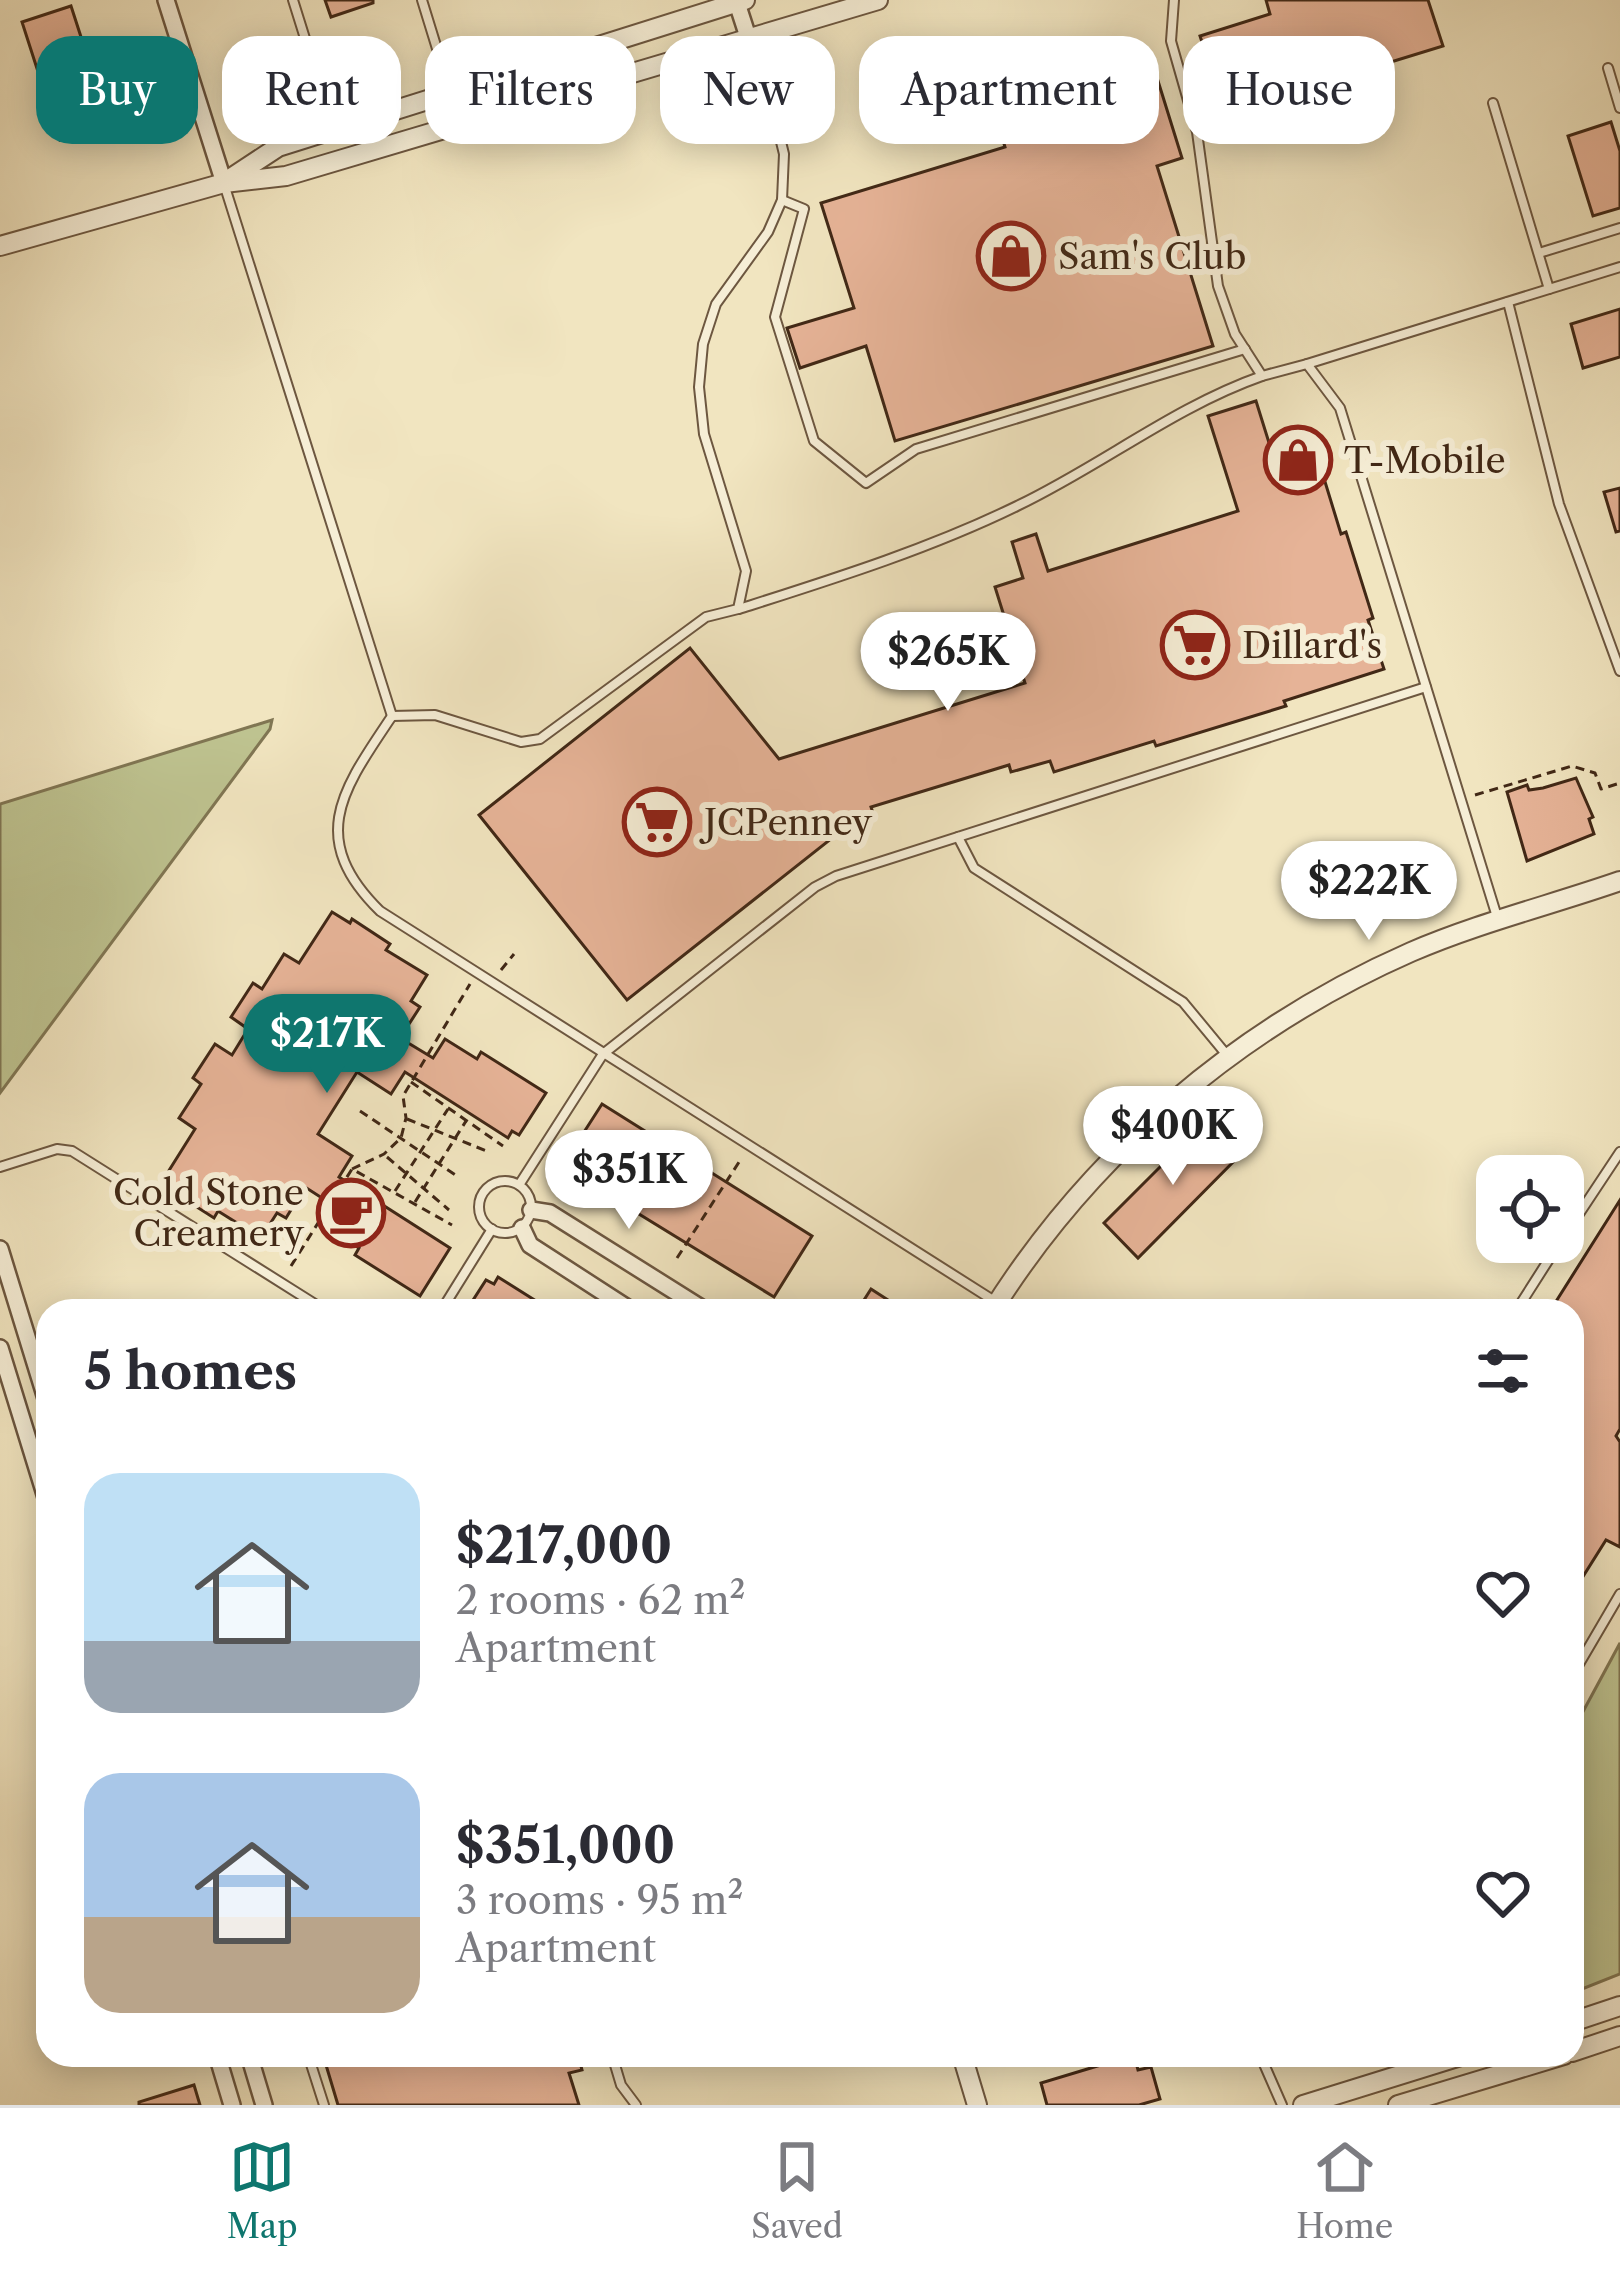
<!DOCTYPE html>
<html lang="en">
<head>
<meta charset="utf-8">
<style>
  body { margin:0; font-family:"Libre Caslon Text",serif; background:#f7f7f7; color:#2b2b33; height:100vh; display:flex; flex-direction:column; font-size:45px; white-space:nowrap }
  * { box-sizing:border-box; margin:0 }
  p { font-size:39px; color:#7c7c81 }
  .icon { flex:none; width:66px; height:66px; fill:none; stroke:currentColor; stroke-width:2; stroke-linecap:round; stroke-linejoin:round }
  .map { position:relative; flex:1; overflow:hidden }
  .drawer { position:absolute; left:36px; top:1299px; width:1548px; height:768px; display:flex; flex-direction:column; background:#fff; border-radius:36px; box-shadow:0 6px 30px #0003 }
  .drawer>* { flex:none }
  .top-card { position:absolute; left:36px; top:36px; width:1548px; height:108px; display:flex; gap:24px }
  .controls { position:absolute; left:1476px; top:1155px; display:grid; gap:24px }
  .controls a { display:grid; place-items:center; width:108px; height:108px; border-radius:24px; background:#fff; box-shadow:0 6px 30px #0003; font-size:60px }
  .price { position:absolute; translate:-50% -102px; padding:0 27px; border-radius:42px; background:#fff; color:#222; font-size:39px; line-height:78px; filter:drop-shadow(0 3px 6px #0008) }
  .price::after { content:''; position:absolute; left:50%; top:72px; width:36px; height:27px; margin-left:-18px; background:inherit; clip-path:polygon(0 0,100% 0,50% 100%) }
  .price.selected { background:#0f766e; color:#fff }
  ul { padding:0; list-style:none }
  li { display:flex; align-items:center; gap:36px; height:300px; padding:0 48px }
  li span { display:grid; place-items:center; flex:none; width:336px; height:240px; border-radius:36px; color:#555 }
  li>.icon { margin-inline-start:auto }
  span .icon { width:144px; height:144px; fill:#fffc; stroke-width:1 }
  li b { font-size:51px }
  h2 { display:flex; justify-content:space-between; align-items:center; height:144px; padding:0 48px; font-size:51px }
  .tag { padding:0 42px; border-radius:36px; background:#fff; box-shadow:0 6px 30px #0003; font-size:42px; line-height:108px }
  .tag.selected { background:#0f766e; color:#fff }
  .tabs { display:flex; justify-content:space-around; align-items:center; height:168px; border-top:3px solid #e1e1e2; background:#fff; font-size:33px; color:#7c7c81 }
  .tabs a { display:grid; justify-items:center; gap:6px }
  .tabs .selected { color:#0f766e }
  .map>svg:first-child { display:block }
  .green { fill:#bec390; stroke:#807653; stroke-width:3 }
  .building { fill:#e6b397; stroke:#412816; stroke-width:3 }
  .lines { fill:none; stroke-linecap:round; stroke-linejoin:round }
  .service-casing { stroke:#6d5740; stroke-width:12 }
  .minor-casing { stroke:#6d5740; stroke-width:20 }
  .tertiary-casing { stroke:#6d5740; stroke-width:22 }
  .path { stroke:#412816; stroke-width:3; stroke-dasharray:9 6; stroke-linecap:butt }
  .service { stroke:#f6eed6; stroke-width:8 }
  .minor { stroke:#f6eed6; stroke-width:15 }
  .tertiary { stroke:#f6eed6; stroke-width:18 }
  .labels { text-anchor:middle; stroke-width:12; stroke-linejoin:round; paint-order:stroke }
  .poi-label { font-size:36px; fill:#412816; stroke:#f6eed6; text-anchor:start }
</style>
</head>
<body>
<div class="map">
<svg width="1620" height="2105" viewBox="0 0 1620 2105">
  <rect width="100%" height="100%" fill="#f1e5c0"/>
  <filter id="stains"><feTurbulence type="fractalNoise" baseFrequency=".00167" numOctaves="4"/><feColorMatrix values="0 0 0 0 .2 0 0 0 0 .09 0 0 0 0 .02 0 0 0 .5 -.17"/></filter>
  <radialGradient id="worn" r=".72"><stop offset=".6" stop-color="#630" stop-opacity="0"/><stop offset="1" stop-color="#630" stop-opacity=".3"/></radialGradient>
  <g class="green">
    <path d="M272 720 270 729 0 1093V804Z"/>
    <path d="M1620 1643V1974L1572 1993V1732Z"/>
  </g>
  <g class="building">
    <path d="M325 0H373V3L331 17Z"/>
    <path d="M1266 0H1428L1443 46 1225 113 1200 36 1270 14Z"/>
    <path d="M71 6 103 105 109 103 115 121 60 140 22 22Z"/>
    <path d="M1154 68 1182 158 1157 166 1213 346 895 441 866 346 800 368 787 328 854 308 821 203 1005 147 995 113 1021 105 1022 109Z"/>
    <path d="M1611 122 1620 151V208L1593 216 1568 136Z"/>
    <path d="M1620 309V357L1583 368 1571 324Z"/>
    <path d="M1256 401 1271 449 1311 436 1341 534 1346 532 1373 618 1368 620 1384 669 1284 701 1286 706 1156 746 1154 741 1054 772 1050 761 1011 772 1009 765 871 807 874 816 851 823 627 1000 479 815 690 648 779 759 1025 683 995 587 1023 578 1012 542 1036 534 1048 571 1238 511 1208 416Z"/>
    <path d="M1620 488V531L1616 532 1604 492Z"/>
    <path d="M1576 778 1593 817 1589 819 1594 834 1527 861 1507 792 1527 785 1529 790 1543 788Z"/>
    <path d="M332 912 350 923 352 919 390 944 386 950 427 975 411 1001 420 1007 400 1038 433 1058 445 1039 477 1059 481 1052 546 1093 519 1135 512 1131 508 1138 405 1072 391 1094 357 1072 318 1134 352 1156 339 1177 450 1248 420 1296 355 1255 359 1248 328 1228 339 1209 305 1187 286 1218 277 1213 261 1238 218 1211 214 1218 178 1195 180 1191 163 1180 195 1129 179 1118 201 1084 193 1078 215 1044 232 1055 248 1029 231 1017 253 983 262 989 284 954 299 963Z"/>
    <path d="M602 1104 812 1236 774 1297 569 1171 575 1162 568 1157Z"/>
    <path d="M1209 1118 1243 1152 1138 1258 1104 1223Z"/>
    <path d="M1620 1200V1429L1616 1436 1620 1442V1547L1606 1540 1572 1594V1311H1550Z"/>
    <path d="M498 1277 552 1311H466L486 1280 494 1284Z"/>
    <path d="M871 1289 905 1311H857Z"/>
    <path d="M323 2055H578L582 2070 569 2073 579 2105H338Z"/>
    <path d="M1134 2055 1138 2070 1151 2067 1160 2099 1139 2105H1047L1041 2083Z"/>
    <path d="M194 2085 200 2105H139V2102Z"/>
  </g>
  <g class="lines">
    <defs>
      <g id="service">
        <path d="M293 0 333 128"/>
        <path d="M422 0 450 91"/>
        <path d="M1174 0 1171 41 1197 132 1218 286 1235 334 1262 376 1307 364 1340 408 1498 920"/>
        <path d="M1608 68 1620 108"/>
        <path d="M1493 103 1549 289"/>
        <path d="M224 184 392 716 435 715 521 742 540 739 706 617 738 609 746 571 704 434 699 387 703 344 716 304 768 232 782 200 784 154 766 81 750 42"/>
        <path d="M782 200 804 209 775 317 814 441 866 483 916 449 1245 349"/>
        <path d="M1539 253 1620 228"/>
        <path d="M1508 302 1559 504 1620 671"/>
        <path d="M1307 364 1620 267"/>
        <path d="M739 609C833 579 929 549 1017 506 1101 466 1174 407 1262 376"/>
        <path d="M392 716C344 788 305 837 380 911L996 1302"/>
        <path d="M958 837 974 868 1183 1002 1226 1054"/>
        <path d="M0 1167 57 1149 72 1151 326 1311"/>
        <circle cx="505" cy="1207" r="26"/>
        <path d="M519 1185 603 1054 815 887 836 876 1426 687"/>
        <path d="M1563 1238 1620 1152"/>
        <path d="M441 1311 492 1229"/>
        <path d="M1516 1311 1560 1242"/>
        <path d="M1572 1676 1620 1594"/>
        <path d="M308 2055 324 2105"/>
        <path d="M612 2055 621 2085 636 2105"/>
        <path d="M1260 2055 1282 2105"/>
      </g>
      <g id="minor">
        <path d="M166 0 224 183"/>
        <path d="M736 0 748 37"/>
        <path d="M531 1210 550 1213 706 1311"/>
        <path d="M522 1228 530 1245 632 1311"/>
        <path d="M0 1249 48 1405"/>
        <path d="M0 1348 48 1504"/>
        <path d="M217 2055 232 2105"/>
        <path d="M249 2055 264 2105"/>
      </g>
      <g id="tertiary">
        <path d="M228 180 278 147 745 0"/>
        <path d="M0 246 224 183 286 176 878 0"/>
        <path d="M992 1311C1092 1152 1240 1027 1411 952 1478 923 1551 905 1620 881"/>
        <path d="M1572 2022 1620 2006"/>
        <path d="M1572 2052 1620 2036"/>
        <path d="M962 2055 977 2105"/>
        <path d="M1303 2105 1464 2055"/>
        <path d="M1398 2105 1564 2055"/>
      </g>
    </defs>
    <use href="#service" class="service-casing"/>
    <use href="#minor" class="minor-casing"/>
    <use href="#tertiary" class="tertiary-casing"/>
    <g class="path">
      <path d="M1475 795 1572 766 1595 773 1601 789 1620 783"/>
      <path d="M501 970 514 954"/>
      <path d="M411 1082 503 1146"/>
      <path d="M360 1111 457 1176"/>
      <path d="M407 1119 489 1152"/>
      <path d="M387 1157 449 1210"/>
      <path d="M352 1169 384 1154 401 1138 406 1118 403 1096 470 984"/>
      <path d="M395 1191 448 1109"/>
      <path d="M415 1202 466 1121"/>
      <path d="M677 1258 741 1159"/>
      <path d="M291 1266 352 1169 452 1225"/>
    </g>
    <use href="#service" class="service"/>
    <use href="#minor" class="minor"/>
    <use href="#tertiary" class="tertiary"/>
  </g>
  <defs>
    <symbol id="shop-ring" viewBox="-11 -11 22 22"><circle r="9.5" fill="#f6eed6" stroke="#8f2418" stroke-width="1.5"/><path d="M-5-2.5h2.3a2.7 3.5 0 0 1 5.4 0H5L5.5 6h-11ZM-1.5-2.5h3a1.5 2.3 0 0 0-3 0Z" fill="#8f2418"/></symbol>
    <symbol id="supermarket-ring" viewBox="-11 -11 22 22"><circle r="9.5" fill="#f6eed6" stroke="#8f2418" stroke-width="1.5"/><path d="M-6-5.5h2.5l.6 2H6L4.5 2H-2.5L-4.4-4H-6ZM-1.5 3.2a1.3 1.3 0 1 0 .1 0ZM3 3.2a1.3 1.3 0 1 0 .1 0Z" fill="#8f2418"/></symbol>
    <symbol id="cafe-ring" viewBox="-11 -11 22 22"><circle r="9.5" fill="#f6eed6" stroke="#8f2418" stroke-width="1.5"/><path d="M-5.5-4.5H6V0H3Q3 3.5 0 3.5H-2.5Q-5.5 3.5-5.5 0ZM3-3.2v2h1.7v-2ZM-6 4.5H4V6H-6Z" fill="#8f2418"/></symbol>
  </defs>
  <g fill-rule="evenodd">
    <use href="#shop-ring" x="973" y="218" width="76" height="76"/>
    <use href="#shop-ring" x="1260" y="422" width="76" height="76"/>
    <use href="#supermarket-ring" x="1157" y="607" width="76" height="76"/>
    <use href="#supermarket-ring" x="619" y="784" width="76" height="76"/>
    <use href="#cafe-ring" x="313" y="1175" width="76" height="76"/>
  </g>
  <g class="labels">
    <g class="poi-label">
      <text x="1058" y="269">Sam's Club</text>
      <text x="1344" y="473">T-Mobile</text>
      <text x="1242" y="658">Dillard's</text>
      <text x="704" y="835">JCPenney</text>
      <text x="304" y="1205" text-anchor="end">Cold Stone<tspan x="304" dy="41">Creamery</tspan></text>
    </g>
  </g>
  <rect width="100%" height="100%" filter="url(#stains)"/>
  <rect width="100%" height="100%" fill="url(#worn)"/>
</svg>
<div class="controls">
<a><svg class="icon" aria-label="locate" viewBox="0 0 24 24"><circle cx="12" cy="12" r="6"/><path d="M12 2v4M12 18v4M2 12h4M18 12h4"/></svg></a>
</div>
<b class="price" style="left:948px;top:714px">$265K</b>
<b class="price" style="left:1369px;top:943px">$222K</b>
<b class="price selected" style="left:327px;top:1096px">$217K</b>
<b class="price" style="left:1173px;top:1188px">$400K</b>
<b class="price" style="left:629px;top:1232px">$351K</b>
<div class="top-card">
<a class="tag selected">Buy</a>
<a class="tag">Rent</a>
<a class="tag">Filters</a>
<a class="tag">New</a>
<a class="tag">Apartment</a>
<a class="tag">House</a>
</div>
<section class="drawer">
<h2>5 homes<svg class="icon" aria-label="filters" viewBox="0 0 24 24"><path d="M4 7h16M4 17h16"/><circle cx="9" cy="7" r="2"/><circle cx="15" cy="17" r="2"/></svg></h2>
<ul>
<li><span style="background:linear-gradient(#bfe0f5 70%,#9aa5b1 0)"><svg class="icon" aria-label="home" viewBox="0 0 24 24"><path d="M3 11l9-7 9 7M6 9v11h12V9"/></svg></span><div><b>$217,000</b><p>2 rooms · 62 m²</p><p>Apartment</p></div><svg class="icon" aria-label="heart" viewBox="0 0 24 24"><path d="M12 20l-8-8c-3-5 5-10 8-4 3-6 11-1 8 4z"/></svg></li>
<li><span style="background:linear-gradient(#a9c7e8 60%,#b9a48a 0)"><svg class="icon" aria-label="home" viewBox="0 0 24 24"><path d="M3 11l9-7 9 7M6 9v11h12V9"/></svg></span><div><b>$351,000</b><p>3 rooms · 95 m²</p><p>Apartment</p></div><svg class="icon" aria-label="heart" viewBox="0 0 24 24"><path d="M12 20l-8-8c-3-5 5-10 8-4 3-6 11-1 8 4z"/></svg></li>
</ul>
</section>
</div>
<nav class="tabs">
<a class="selected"><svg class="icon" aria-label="map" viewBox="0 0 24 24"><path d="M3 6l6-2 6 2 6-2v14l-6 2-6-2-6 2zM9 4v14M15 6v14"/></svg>Map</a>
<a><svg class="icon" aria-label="saved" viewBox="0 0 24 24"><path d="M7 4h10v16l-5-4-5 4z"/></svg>Saved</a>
<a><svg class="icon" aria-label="home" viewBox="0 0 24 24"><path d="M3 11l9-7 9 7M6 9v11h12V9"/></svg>Home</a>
</nav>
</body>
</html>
